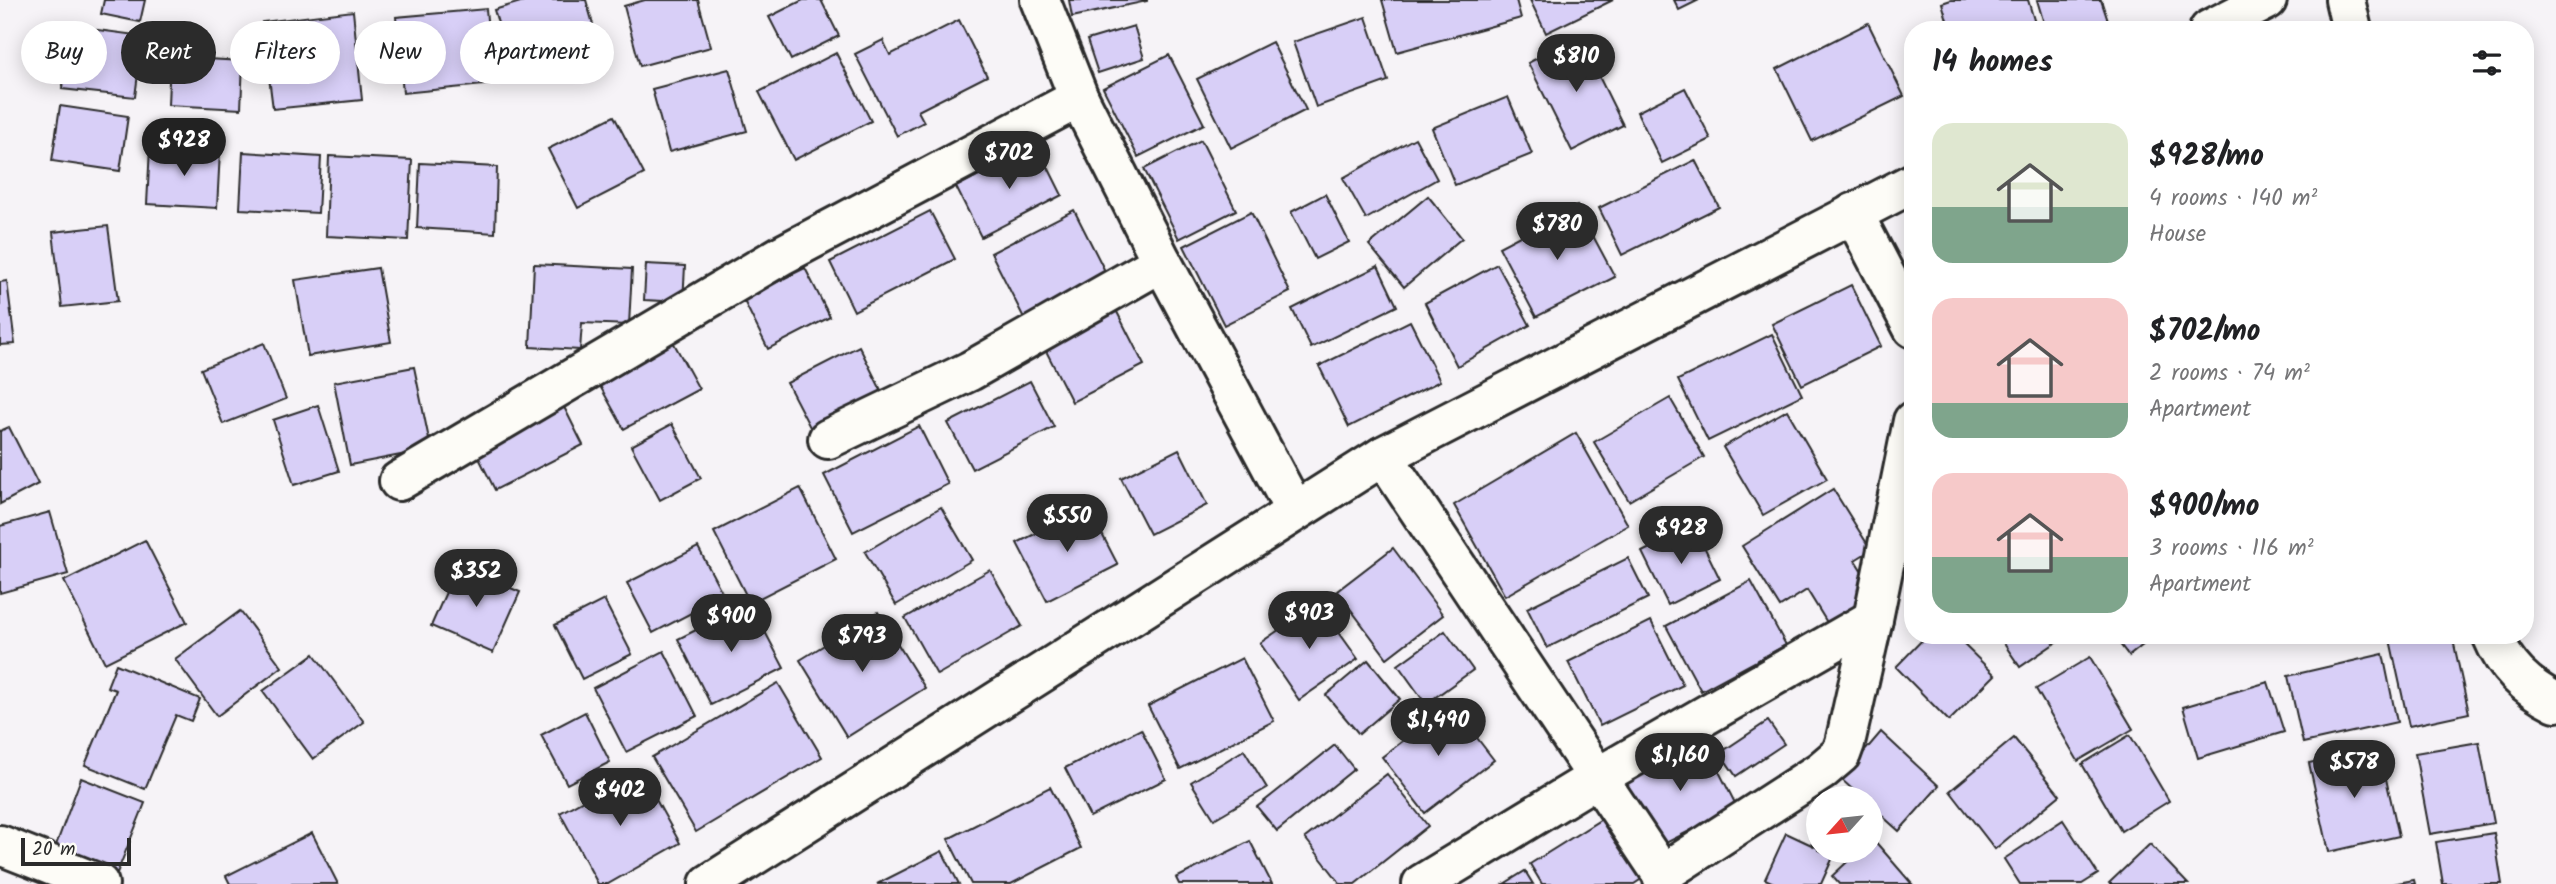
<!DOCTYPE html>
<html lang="en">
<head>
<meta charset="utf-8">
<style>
  body { margin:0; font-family:Kalam,sans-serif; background:#f2f2f2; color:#202124; height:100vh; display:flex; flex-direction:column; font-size:26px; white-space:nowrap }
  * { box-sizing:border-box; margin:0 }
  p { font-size:23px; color:#757577 }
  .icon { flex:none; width:38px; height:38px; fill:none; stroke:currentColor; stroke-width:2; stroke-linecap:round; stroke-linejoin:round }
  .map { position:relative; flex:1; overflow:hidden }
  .side { position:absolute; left:1904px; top:21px; width:630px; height:623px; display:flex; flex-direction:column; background:#fff; border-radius:28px; box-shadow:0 4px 18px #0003 }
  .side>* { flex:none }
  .top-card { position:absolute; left:21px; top:21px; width:665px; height:63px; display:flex; gap:14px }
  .needle { width:46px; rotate:243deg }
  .fabs { position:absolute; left:1806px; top:786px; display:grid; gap:14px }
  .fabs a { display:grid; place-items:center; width:77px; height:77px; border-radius:50%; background:#fff; box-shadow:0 4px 18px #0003; font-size:35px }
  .scale { position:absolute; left:21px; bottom:18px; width:110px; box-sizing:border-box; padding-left:7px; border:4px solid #2b2b2b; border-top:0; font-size:19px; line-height:24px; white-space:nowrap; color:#2b2b2b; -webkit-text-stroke:5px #fdfcf7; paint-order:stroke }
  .price { position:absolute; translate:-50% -60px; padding:0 16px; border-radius:24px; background:#2b2b2b; color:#fff; font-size:23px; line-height:46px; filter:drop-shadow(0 2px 4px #0008) }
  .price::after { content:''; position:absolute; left:50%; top:42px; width:21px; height:16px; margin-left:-10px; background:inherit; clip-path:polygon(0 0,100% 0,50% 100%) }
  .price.on { background:#222; color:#fff }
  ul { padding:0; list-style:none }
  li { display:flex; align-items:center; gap:21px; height:175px; padding:0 28px }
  li span { display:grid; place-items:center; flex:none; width:196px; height:140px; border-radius:21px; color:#555 }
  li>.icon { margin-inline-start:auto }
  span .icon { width:84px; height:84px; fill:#fffc; stroke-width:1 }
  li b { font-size:30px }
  h2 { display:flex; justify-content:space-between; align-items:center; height:84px; padding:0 28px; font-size:30px }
  .tag { padding:0 24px; border-radius:32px; background:#fff; box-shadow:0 4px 18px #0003; font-size:24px; line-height:63px }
  .tag.on { background:#2b2b2b; color:#fff }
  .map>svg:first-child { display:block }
  .building { fill:#d8cff7; stroke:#2b2b2b; stroke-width:2 }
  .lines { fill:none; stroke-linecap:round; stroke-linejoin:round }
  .minor-casing { stroke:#2b2b2b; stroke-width:44 }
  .minor { stroke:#fdfcf7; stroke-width:38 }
</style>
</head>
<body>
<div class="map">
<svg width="2556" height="884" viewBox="0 0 2556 884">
  <rect width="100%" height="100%" fill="#f6f3f7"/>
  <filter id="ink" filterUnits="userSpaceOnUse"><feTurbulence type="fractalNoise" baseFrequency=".0143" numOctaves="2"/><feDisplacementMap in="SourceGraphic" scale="14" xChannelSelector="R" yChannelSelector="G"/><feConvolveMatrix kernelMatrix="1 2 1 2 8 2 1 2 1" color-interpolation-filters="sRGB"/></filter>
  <g filter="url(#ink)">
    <g class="building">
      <path d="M104 0H145L140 22 101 14Z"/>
      <path d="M527 0H586L599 45 512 69 494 10Z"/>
      <path d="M645 0H698L711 47 640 66 624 6Z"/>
      <path d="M803 0H821L839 36 791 60 769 17Z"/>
      <path d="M1069 0H1147V1L1072 17Z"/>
      <path d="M1382 0H1516L1521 18 1397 52Z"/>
      <path d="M1530 0H1613L1546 33Z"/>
      <path d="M1674 0H1699L1679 10Z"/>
      <path d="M1951 0H2028L2037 30H1950L1942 3Z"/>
      <path d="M2037 0H2101L2110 27 2099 30H2046Z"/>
      <path d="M486 9 493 84 403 93 396 17Z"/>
      <path d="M353 11 362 100 273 109 262 22Z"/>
      <path d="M1366 17 1388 81 1316 107 1293 42Z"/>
      <path d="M959 20 987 76 918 111 924 122 897 136 855 54 883 40 890 55Z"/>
      <path d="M1868 23 1904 96 1812 141 1777 69Z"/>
      <path d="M68 26 143 36 135 97 62 89Z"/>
      <path d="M1134 26 1144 58 1098 73 1087 40Z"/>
      <path d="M1579 36 1623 125 1572 151 1528 63Z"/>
      <path d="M1272 42 1306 110 1231 148 1197 79Z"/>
      <path d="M836 53 871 121 794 160 759 92Z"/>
      <path d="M1169 55 1204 124 1138 157 1103 88Z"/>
      <path d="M170 57 243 61 241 109 168 105Z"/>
      <path d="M729 69 747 131 669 152 652 89Z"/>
      <path d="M1685 88 1711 139 1662 163 1637 112Z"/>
      <path d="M1508 97 1532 154 1455 185 1432 128Z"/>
      <path d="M60 106 128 116 120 171 52 161Z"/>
      <path d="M614 116 644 174 578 208 548 149Z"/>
      <path d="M1415 138 1437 179 1366 219 1343 178Z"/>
      <path d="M1201 140 1236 210 1179 239 1144 169Z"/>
      <path d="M1037 145 1062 195 981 237 956 187Z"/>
      <path d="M150 148 220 151 217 208 147 204Z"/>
      <path d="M243 152 321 157 318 213 240 209Z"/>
      <path d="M329 156 412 160 408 240 326 236Z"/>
      <path d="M1695 160 1719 207 1622 255 1599 208Z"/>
      <path d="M420 163 497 167 495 233 417 228Z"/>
      <path d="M1325 194 1349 242 1315 259 1291 212Z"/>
      <path d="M1428 196 1462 238 1404 287 1369 245Z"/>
      <path d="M1577 206 1615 277 1536 317 1499 247Z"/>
      <path d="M1074 210 1108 277 1025 320 991 253Z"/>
      <path d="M930 211 955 259 854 311 830 262Z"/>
      <path d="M1251 212 1290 292 1224 325 1184 246Z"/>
      <path d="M108 226 118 301 62 307 53 232Z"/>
      <path d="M534 264 632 269 629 325 582 323 580 350 530 347Z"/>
      <path d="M646 264 685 266 683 302 644 300Z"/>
      <path d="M1497 264 1530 325 1457 366 1425 303Z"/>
      <path d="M1378 266 1397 306 1311 348 1292 309Z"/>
      <path d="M378 268 391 342 308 356 295 280Z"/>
      <path d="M805 268 830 317 768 349 743 299Z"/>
      <path d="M7 281 15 344 0 345V282Z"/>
      <path d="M1851 285 1881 346 1802 385 1772 324Z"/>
      <path d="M1116 310 1144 365 1072 402 1044 347Z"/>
      <path d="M1410 321 1440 381 1349 427 1319 366Z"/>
      <path d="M1772 334 1802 395 1708 441 1678 380Z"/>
      <path d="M671 338 699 389 624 429 596 379Z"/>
      <path d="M264 343 286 399 223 424 201 369Z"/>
      <path d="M859 346 884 396 813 433 787 383Z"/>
      <path d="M414 367 431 449 350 465 334 382Z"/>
      <path d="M1030 381 1054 427 972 469 948 423Z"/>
      <path d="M1670 398 1704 457 1629 501 1594 442Z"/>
      <path d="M318 405 339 471 294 485 273 420Z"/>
      <path d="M564 407 583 445 495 490 476 452Z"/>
      <path d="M1787 410 1827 479 1763 515 1723 447Z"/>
      <path d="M672 424 701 478 660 500 631 446Z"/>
      <path d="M919 426 948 484 853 532 824 475Z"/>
      <path d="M9 427 38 484 0 504V431Z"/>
      <path d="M1576 433 1628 525 1505 596 1454 505Z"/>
      <path d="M1179 449 1207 505 1150 534 1121 478Z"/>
      <path d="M800 488 836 559 750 603 714 532Z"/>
      <path d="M1833 489 1871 550 1855 560 1876 594 1828 624 1807 590 1780 607 1742 546Z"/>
      <path d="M941 507 972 560 896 605 865 552Z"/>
      <path d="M1088 507 1118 565 1047 601 1017 543Z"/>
      <path d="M50 512 68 574 0 593V526Z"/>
      <path d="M1694 526 1720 579 1668 605 1642 552Z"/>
      <path d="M145 540 187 622 105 663 64 581Z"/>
      <path d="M698 547 724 596 653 633 627 583Z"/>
      <path d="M1393 548 1443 615 1387 658 1337 591Z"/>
      <path d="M1628 558 1648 598 1547 648 1527 608Z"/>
      <path d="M458 565 520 592 493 653 431 626Z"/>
      <path d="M990 570 1022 626 937 675 905 618Z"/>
      <path d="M1751 581 1786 645 1701 691 1666 626Z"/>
      <path d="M604 600 632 654 582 679 555 625Z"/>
      <path d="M750 603 784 668 711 705 678 639Z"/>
      <path d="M1318 603 1358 659 1299 700 1260 643Z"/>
      <path d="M240 611 282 667 217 716 175 659Z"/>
      <path d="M878 612 925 688 847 737 800 660Z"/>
      <path d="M1651 621 1683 685 1600 726 1568 662Z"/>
      <path d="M1445 631 1473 670 1426 704 1398 665Z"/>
      <path d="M1927 635H1954L1995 675 1949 721 1896 667Z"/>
      <path d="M1998 635H2067L2020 667Z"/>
      <path d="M2113 635H2137L2144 644 2129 656Z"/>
      <path d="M2389 635H2452L2469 713 2409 726Z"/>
      <path d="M664 651 697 716 626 752 593 688Z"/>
      <path d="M314 654 364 722 313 759 263 691Z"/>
      <path d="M2383 654 2397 722 2303 743 2288 676Z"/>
      <path d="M2090 657 2133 729 2078 761 2036 689Z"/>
      <path d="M1242 658 1274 721 1180 769 1148 706Z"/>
      <path d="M1368 660 1400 699 1359 734 1326 695Z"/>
      <path d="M116 664 200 699 191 721 176 715 145 789 85 765 116 690 107 687Z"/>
      <path d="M2268 682 2284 732 2198 758 2183 707Z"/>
      <path d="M778 683 822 757 696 832 652 757Z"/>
      <path d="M1451 704 1494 760 1425 813 1382 757Z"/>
      <path d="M585 712 610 762 567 784 541 735Z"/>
      <path d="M1768 721 1784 744 1736 776 1720 753Z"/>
      <path d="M1141 729 1166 779 1090 817 1065 768Z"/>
      <path d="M1881 732 1939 786 1899 831 1871 806V798H1862L1841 779Z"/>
      <path d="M2130 735 2169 801 2121 831 2082 764Z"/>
      <path d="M1702 738 1737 807 1658 847 1624 778Z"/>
      <path d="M2014 738 2060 795 1995 849 1950 791Z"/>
      <path d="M2479 742 2494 823 2430 834 2415 753Z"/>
      <path d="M1335 745 1354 769 1277 831 1257 807Z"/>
      <path d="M2379 748 2399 836 2329 852 2309 763Z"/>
      <path d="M1244 750 1267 788 1214 819 1191 782Z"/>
      <path d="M639 769 680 843 608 884H598L560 813Z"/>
      <path d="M1387 774 1428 826 1355 884H1341L1305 838Z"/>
      <path d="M81 778 145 803 117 873 55 848Z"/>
      <path d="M1050 787 1081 848 1011 884H971L948 839Z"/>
      <path d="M1605 817 1643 878 1634 884H1542L1530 864Z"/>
      <path d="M2063 820 2098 874 2082 884H2020L2004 859Z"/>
      <path d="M312 833 338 884H230L226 876Z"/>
      <path d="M1786 833 1818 848V850L1834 855 1821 884H1776L1765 879Z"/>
      <path d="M2494 833 2502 884H2443L2436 842Z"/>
      <path d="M1873 839 1912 884H1839L1832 876 1860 850H1871Z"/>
      <path d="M1250 841 1272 884H1179L1176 878Z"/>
      <path d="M2150 844 2188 884H2110L2109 883Z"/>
      <path d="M942 851 959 884H877Z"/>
      <path d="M1525 871 1533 884H1504Z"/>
      <path d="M2414 880 2415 884H2392Z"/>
    </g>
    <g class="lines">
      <defs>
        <g id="minor">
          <path d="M1040 0 1079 98 1162 262 1295 511"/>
          <path d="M2345 0 2352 30"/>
          <path d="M2209 30 2267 0"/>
          <path d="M1853 213 1913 328"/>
          <path d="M828 439 970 371 1162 262"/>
          <path d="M1383 456 1662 874 1664 884"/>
          <path d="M399 481 782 255 1079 98"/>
          <path d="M2492 635C2505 667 2526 687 2556 702"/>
          <path d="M0 845 99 884"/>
          <path d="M1662 874 1821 771 1841 754 1845 743 1873 619 1913 421"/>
          <path d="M709 884 1383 456 1913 183"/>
          <path d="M1422 884 1598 777 1873 619"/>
        </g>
      </defs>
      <use href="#minor" class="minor-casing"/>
      <use href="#minor" class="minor"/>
    </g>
  </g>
</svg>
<div class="fabs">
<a><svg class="needle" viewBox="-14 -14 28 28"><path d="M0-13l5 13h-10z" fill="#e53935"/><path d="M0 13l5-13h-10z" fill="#757577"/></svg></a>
</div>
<div class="scale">20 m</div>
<b class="price" style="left:1576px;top:94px">$810</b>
<b class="price on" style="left:184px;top:178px">$928</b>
<b class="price" style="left:1009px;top:191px">$702</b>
<b class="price" style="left:1557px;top:262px">$780</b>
<b class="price" style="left:1067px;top:554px">$550</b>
<b class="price" style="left:1681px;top:566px">$928</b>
<b class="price" style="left:476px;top:609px">$352</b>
<b class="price" style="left:1309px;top:651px">$903</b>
<b class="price" style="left:731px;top:654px">$900</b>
<b class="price" style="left:862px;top:674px">$793</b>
<b class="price" style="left:1438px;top:758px">$1,490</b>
<b class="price" style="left:1680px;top:793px">$1,160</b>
<b class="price" style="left:2354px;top:800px">$578</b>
<b class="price" style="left:620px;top:828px">$402</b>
<div class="top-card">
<a class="tag">Buy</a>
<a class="tag on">Rent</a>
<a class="tag">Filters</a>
<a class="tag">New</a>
<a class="tag">Apartment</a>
</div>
<section class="side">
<h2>14 homes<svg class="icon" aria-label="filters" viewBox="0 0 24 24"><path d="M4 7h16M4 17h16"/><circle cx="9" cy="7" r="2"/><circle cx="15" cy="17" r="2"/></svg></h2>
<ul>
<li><span style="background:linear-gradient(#dfe7d0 60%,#7fa58c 0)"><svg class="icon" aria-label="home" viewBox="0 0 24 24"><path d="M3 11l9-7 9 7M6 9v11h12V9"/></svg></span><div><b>$928/mo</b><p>4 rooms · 140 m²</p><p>House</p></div></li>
<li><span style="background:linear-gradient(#f6c9c9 75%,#7fa58c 0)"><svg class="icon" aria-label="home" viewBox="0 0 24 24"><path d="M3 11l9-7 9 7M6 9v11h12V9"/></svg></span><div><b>$702/mo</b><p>2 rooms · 74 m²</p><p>Apartment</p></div></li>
<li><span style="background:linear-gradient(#f6c9c9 60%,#7fa58c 0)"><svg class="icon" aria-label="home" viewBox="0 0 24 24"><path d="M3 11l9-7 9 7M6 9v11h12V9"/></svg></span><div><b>$900/mo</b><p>3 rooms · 116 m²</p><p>Apartment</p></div></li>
</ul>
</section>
</div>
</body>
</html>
